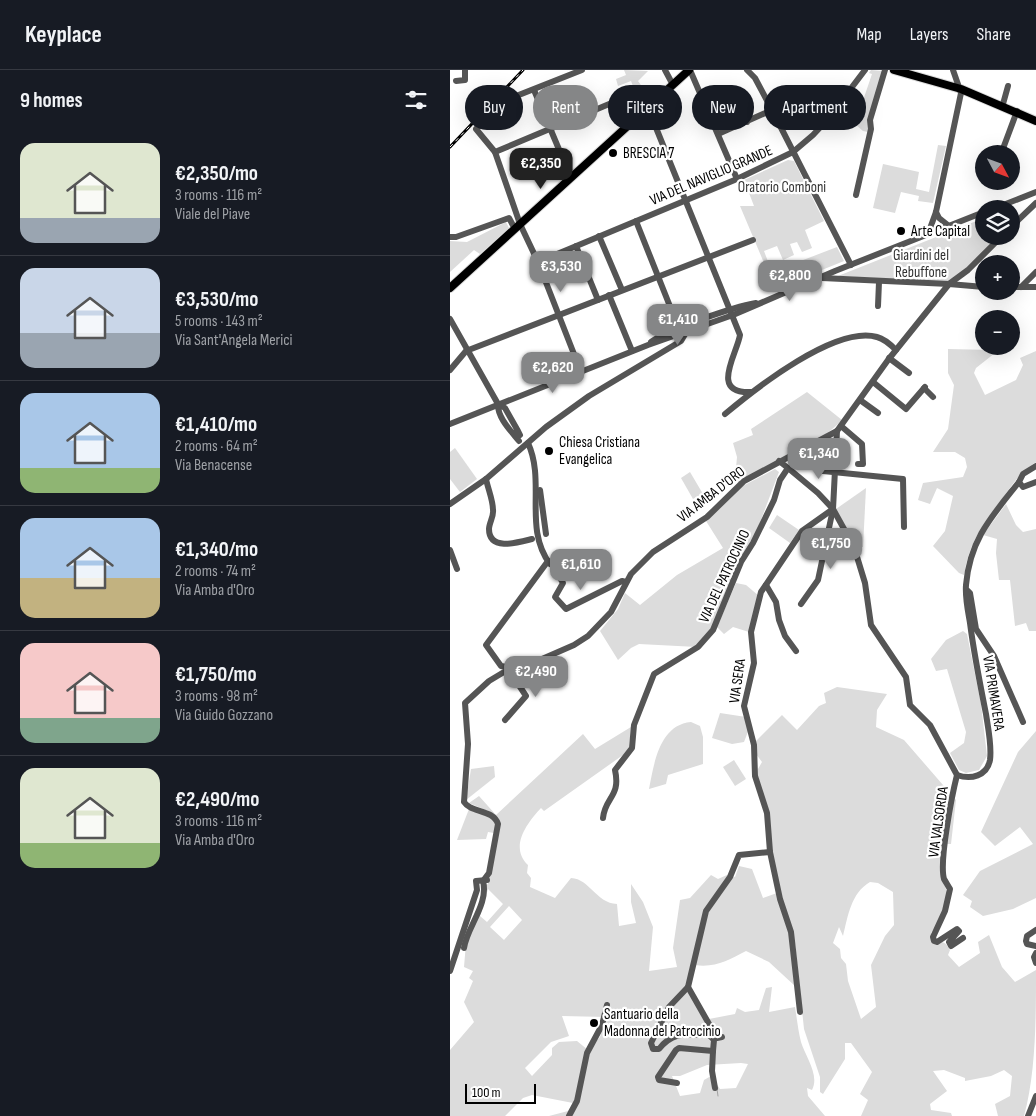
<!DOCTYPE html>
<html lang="en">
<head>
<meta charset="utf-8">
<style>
  body { margin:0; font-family:"Sofia Sans Condensed",sans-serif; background:#20242c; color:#f1f3f6; height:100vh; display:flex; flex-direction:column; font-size:19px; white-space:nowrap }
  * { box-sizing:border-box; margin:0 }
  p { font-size:16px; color:#9ea1a6 }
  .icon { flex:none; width:28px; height:28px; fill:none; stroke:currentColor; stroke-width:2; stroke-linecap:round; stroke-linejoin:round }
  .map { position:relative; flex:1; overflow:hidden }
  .details { display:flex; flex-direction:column; background:#171b24; width:450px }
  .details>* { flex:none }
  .banner { position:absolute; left:15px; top:15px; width:475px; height:45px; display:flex; gap:10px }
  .needle { width:32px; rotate:131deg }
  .controls { position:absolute; left:525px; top:75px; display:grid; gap:10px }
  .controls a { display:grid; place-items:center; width:45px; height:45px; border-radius:50%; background:#171b24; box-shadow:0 5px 20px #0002; font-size:25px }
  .scale { position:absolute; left:15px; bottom:12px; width:71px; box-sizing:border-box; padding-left:5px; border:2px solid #000; border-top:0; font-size:14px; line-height:18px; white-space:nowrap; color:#000; -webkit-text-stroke:4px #fff; paint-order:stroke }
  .price { position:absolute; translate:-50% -42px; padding:0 11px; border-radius:10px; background:#858687; color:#fff; font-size:16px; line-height:32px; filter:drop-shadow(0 1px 2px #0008) }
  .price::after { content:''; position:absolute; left:50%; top:30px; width:15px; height:11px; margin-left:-8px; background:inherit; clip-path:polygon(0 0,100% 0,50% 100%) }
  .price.active { background:#222; color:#fff }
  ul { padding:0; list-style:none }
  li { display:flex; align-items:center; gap:15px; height:125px; padding:0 20px }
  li+li { border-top:1px solid #363941 }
  li span { display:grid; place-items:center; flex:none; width:140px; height:100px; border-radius:15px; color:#555 }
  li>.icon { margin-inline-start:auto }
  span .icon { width:60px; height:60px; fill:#fffc; stroke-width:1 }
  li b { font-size:21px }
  h2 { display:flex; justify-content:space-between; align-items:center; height:60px; padding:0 20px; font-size:21px }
  .pill { padding:0 18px; border-radius:22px; background:#171b24; box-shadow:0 5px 20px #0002; font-size:18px; line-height:45px }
  .pill.active { background:#858687; color:#fff }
  header { display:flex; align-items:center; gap:30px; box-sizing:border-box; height:70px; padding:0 25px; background:#171b24; border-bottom:1px solid #363941 }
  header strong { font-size:24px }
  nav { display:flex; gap:28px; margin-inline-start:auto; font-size:18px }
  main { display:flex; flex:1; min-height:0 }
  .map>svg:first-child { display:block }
  .green { fill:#dcdcdc; fill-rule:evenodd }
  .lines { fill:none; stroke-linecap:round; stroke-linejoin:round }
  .stream { stroke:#a3a3a3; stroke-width:1 }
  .major-casing { stroke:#dbdbdb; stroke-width:10 }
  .minor { stroke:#555; stroke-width:6 }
  .major { stroke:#000; stroke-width:8 }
  .rail-casing { stroke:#000; stroke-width:3 }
  .rail { stroke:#fff; stroke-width:1; stroke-dasharray:4; stroke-linecap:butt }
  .poi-dot { fill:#000; stroke:#fff; stroke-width:2 }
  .labels { text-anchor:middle; stroke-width:4.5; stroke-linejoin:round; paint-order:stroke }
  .poi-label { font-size:15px; fill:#000; stroke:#fff; text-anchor:start }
  .street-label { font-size:15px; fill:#000; stroke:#fff }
  .park-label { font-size:15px; fill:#333; stroke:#fff }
</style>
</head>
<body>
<header>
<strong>Keyplace</strong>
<nav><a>Map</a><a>Layers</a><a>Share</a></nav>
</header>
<main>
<section class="details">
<h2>9 homes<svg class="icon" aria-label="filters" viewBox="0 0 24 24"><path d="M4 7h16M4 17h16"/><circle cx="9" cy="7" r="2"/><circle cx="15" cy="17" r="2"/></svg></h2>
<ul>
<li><span style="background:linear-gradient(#dfe7d0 75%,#9aa5b1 0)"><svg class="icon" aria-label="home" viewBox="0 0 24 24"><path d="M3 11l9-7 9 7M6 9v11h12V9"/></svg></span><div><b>€2,350/mo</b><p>3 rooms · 116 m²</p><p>Viale del Piave</p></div></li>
<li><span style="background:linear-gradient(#c9d6e8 65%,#9aa5b1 0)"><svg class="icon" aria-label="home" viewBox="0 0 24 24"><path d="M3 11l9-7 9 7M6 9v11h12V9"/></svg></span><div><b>€3,530/mo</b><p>5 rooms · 143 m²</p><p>Via Sant'Angela Merici</p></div></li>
<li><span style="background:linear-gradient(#a9c7e8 75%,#8fb573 0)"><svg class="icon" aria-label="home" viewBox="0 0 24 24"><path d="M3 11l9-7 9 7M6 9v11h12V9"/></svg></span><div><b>€1,410/mo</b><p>2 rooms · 64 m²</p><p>Via Benacense</p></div></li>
<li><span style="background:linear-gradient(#a9c7e8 60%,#c2b280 0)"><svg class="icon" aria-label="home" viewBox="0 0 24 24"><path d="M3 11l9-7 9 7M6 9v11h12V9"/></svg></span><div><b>€1,340/mo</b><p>2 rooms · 74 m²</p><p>Via Amba d'Oro</p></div></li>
<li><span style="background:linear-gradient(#f6c9c9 75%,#7fa58c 0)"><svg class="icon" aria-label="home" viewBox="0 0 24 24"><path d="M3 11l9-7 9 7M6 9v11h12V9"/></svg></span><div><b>€1,750/mo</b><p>3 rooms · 98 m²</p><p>Via Guido Gozzano</p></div></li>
<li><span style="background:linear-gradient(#dfe7d0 75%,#8fb573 0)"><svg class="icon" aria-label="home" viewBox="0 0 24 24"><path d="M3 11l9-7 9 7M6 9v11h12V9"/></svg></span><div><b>€2,490/mo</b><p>3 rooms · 116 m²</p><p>Via Amba d'Oro</p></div></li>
</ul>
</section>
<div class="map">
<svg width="586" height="1046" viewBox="0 0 586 1046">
  <rect width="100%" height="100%" fill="#fff"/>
  <g class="green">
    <path d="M174 0 198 1 188 11 193 18 186 24 181 11 168 16 166 9 176 5Z"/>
    <path d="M421 0 432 1 418 62 413 61 405 54 422 4 419 3Z"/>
    <path d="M488 75 496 76 483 133 468 131 469 126 451 122 445 143 423 138 433 94 469 102 466 119 479 122Z"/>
    <path d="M338 90 344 91 374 151 355 160 362 178 352 182 347 172 340 174 344 185 333 190 327 176 314 181 322 202 387 177 394 191 325 219 290 136H304L294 110Z"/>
    <path d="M534 148V166H550L519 197 499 212 388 206Z"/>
    <path d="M56 152 59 158 30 184 24 180 0 202V171L17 172Z"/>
    <path d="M498 279 544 280 545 283 526 298 524 303 535 325 566 310 573 295 570 288 586 281V392C570 402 563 414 552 429 533 453 519 473 514 505L509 503 483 476 495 461 503 426 487 418 480 434 468 430 473 413 513 407 517 397 515 388 505 382H483L498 359 504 315 498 303Z"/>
    <path d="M357 322 392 350C370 374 317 396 288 413L285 409 287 387 283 373 303 365 301 359Z"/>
    <path d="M5 378 27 409 10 422 0 409V382Z"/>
    <path d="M325 399 329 402 303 471 260 562 247 577 189 574 181 578 168 590 150 561 168 539 175 523 190 535 227 505 273 478 256 451 291 417Z"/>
    <path d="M240 402 253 424 243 429 231 408Z"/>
    <path d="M416 418 413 477H406L386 439Z"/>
    <path d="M556 434 566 455 573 462 586 459V561H579L576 553 565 556 560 510H549L546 483 547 469 533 465Z"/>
    <path d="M327 445 349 460 340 473 319 458Z"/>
    <path d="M286 513 296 515 309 526 299 562 283 557 274 564 267 557Z"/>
    <path d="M513 561 517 564 531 634 537 686 529 700 516 703 509 700 500 683 514 673 516 662 497 599 486 601 481 589 496 570Z"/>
    <path d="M387 617 437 624 427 640 426 657 454 670 506 730 501 774H494L493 805 497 824 494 842 481 863 483 867 496 874 500 880 498 885 509 897 530 883 528 872 539 865 552 897 565 912 586 900C586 947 586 1003 574 1046H548L545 1034 560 1026 562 1006 554 1000 541 1006 515 1011V1008L494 1000 483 1001 497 1021 480 1034 481 1040 501 1043 502 1046H411L418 1030 410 1024 422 1002 401 973H395V989L373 1024 370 1022V1007L354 959 345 873 331 828 308 706V699L312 692 306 684V671L332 645 347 660 369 636 376 633 374 623ZM420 812 428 813 443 822 444 855 435 866 421 895 426 937 411 949 398 911 396 894 391 888 390 879 383 873 389 857 393 866C398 846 401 823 420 812Z"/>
    <path d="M270 643 296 647 299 659 294 672 282 674 262 668Z"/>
    <path d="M241 652 250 656 253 667V694L218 705 216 714 199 719C204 694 209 655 241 652Z"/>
    <path d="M181 657 179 677 173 685 94 741 91 738C77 753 59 777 78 795L77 803 81 808 80 817 105 828 121 808C140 809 146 833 167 834L169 856 186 853 181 832V814L193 832 203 857 199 901 227 897 223 878 230 830 240 828 261 805 268 809 277 805 285 807 289 796 302 799 313 828 327 823 340 862 345 916 319 892 296 881C279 890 265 898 245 895L236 916 259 949 285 944 287 938 295 942 309 940 316 918 322 917 319 942 345 937C347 949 348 960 351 972 355 986 370 1005 362 1020L357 1018 358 1026 375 1046H99L118 1041 123 1033 82 1025 73 1028 55 1046H0V980L24 952 14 932 23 911 19 908 23 901 14 897 16 873 35 815 38 814 37 804 50 752 38 741 19 733 29 726 46 745 133 664 145 679ZM38 819 53 834 37 852 30 846ZM59 836 72 850 54 870 40 857ZM112 946 156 947 150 967 138 980 127 971 109 972 102 978V985L82 1006 75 998 101 972 119 966ZM291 993 298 994 286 1018 270 1019 261 1006 254 1010 250 1023 230 1026 222 1006H230L257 995Z"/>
    <path d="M586 661V828L563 839 533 846 520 837 522 831 513 825 530 801 583 774 570 757 545 776 531 762 568 682Z"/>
    <path d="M284 690 296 709 285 716 273 697Z"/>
    <path d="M44 696 45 707 16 730 21 699Z"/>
    <path d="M19 739 39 746 46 754 44 763 38 762 36 769 7 770Z"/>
  </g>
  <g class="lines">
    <path class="stream" d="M267 1019 268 1026"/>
    <defs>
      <g id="major">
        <path d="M444 0 511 19 586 51"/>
        <path d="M0 218 239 0"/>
      </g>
    </defs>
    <use href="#major" class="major-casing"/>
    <g class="minor">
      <path d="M215 0 223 15"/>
      <path d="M240 0 287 109"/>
      <path d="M297 0 305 8 322 40 401 195"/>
      <path d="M6 11 15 10V0"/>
      <path d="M84 20 121 108"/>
      <path d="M553 34 558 16"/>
      <path d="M198 38 290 265C287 284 259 324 301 322"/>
      <path d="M297 52 300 34"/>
      <path d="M268 64 322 40"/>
      <path d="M45 82 183 24 192 43"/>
      <path d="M551 84 567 41"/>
      <path d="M406 125 421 59 420 50 435 0"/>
      <path d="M543 139 586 122"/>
      <path d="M486 142 489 148 499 156"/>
      <path d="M186 151 229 259"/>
      <path d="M561 157 586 133"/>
      <path d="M478 164 486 142 511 23 503 0"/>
      <path d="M149 166 172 220"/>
      <path d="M0 167H6L59 148 65 159"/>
      <path d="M126 176 148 230"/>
      <path d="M88 192 287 109 343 82 363 65 377 50 415 0"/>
      <path d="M372 208 499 214 518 200 552 166"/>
      <path d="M561 217H586"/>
      <path d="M571 217 586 202"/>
      <path d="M159 225 182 281"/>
      <path d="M428 236 429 212"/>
      <path d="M0 249 48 334"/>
      <path d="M201 272C219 259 283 237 306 233"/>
      <path d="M439 288 459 303"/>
      <path d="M0 300 16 281 303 170"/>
      <path d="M131 302 88 192 70 154 45 82 26 59 56 30 132 0"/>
      <path d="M423 312 456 339 475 317"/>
      <path d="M474 318 483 327"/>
      <path d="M410 330 428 343"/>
      <path d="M275 344C306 318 386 255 427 267 435 269 441 275 446 280"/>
      <path d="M0 354 198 275 283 245 385 201 534 142"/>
      <path d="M391 356 412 374 413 394H408"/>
      <path d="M66 367 70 365 68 361 55 338 48 334C47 347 61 361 69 371"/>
      <path d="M78 373C96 412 73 458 100 494"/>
      <path d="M349 381 358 394 373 401 453 409 454 457"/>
      <path d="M586 396 573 404 569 412 573 417 586 412"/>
      <path d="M338 398 368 423 383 439 404 477 415 513 421 555 456 607 460 635 480 655 507 705C502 725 489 791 494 809 496 812 498 816 500 819L495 841 483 867 484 871 487 872 507 859 509 861 499 872 501 876 513 868"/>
      <path d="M36 409C38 419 43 430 43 440 44 446 39 453 39 459 39 482 70 472 82 469"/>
      <path d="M90 420 96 464"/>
      <path d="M0 434 36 409 96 357 139 326 231 271 237 261"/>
      <path d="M0 480 7 499"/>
      <path d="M105 499 113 513 105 527 116 539 172 511 176 512"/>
      <path d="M316 515 326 532 329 550 335 566 346 581"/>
      <path d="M518 521 520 523 526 559 544 586 573 652"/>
      <path d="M351 534 368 510 383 439 387 361"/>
      <path d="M55 650 76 626 57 597 51 596 36 575 98 491"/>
      <path d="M507 705C521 710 537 706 540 690 542 675 538 658 536 644 530 614 524 584 520 553 518 541 515 528 516 515 520 469 542 446 569 412"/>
      <path d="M153 748C155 727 171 727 165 700L182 678 184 655 204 604 248 577 263 560 291 492 303 473 324 430 330 410 338 398 329 391"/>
      <path d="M586 860 577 866 576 871 577 874 586 876"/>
      <path d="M14 878C17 857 39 834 33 811L39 803 48 754C43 739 21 743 14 732L18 674 15 633 39 611 54 602 92 589 124 575 138 566 161 542 181 504 203 482 257 447 294 411 387 361 438 290 499 214 534 217"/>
      <path d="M586 883 584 887 586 893"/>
      <path d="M0 901 27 820 26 811 37 810"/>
      <path d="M238 917 267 968 272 967"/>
      <path d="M350 942 341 862 330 829 320 782 317 743 305 706 304 675 294 636 304 593 301 562 311 522 352 461 383 439"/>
      <path d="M263 981 262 1001 265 1018"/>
      <path d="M227 1013 209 1010 208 1007 226 980 229 978 263 981 264 970 259 965C237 965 224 960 209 979H203L201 973 219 937 238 917 256 841 280 807 289 785 320 782"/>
      <path d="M119 1046 127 1031 137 983 152 955 157 935"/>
      <path d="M578 1046 586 1026"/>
    </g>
    <use href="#major" class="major"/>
    <defs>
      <path id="rail" d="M0 77 73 0"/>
    </defs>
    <use href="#rail" class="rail-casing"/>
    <use href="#rail" class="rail"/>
  </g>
  <g class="poi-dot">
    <circle cx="163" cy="83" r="5"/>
    <circle cx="451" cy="161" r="5"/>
    <circle cx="99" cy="381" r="5"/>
    <circle cx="144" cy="953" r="5"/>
  </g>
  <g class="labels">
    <g class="poi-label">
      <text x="173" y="88">BRESCIA 7</text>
      <text x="461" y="166">Arte Capital</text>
      <text x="109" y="377">Chiesa Cristiana<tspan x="109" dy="17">Evangelica</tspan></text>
      <text x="154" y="949">Santuario della<tspan x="154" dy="17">Madonna del Patrocinio</tspan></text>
    </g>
    <g class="street-label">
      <text transform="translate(261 105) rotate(-23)" y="5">VIA DEL NAVIGLIO GRANDE</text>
      <text transform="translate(261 424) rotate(-38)" y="5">VIA AMBA D'ORO</text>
      <text transform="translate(274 506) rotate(-65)" y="5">VIA DEL PATROCINIO</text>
      <text transform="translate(287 611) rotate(-82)" y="5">VIA SERA</text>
      <text transform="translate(544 623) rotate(81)" y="5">VIA PRIMAVERA</text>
      <text transform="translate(488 752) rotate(-82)" y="5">VIA VALSORDA</text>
    </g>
    <g class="park-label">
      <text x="332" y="122">Oratorio Comboni</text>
      <text x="471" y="190">Giardini del<tspan x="471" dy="17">Rebuffone</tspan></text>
    </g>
  </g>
</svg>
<div class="controls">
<a><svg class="needle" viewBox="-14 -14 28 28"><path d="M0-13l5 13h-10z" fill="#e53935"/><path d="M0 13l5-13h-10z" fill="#9ea1a6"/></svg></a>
<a><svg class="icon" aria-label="layers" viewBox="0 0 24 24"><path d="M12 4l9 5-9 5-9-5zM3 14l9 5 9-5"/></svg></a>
<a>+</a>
<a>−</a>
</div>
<div class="scale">100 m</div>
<b class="price active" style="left:91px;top:120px">€2,350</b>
<b class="price" style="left:111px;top:223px">€3,530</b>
<b class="price" style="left:340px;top:232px">€2,800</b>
<b class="price" style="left:228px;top:276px">€1,410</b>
<b class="price" style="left:103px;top:324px">€2,620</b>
<b class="price" style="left:369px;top:410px">€1,340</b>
<b class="price" style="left:381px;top:500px">€1,750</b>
<b class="price" style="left:131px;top:521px">€1,610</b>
<b class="price" style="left:86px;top:628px">€2,490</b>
<div class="banner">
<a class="pill">Buy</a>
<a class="pill active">Rent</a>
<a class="pill">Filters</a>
<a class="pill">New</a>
<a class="pill">Apartment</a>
</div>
</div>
</main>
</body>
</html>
